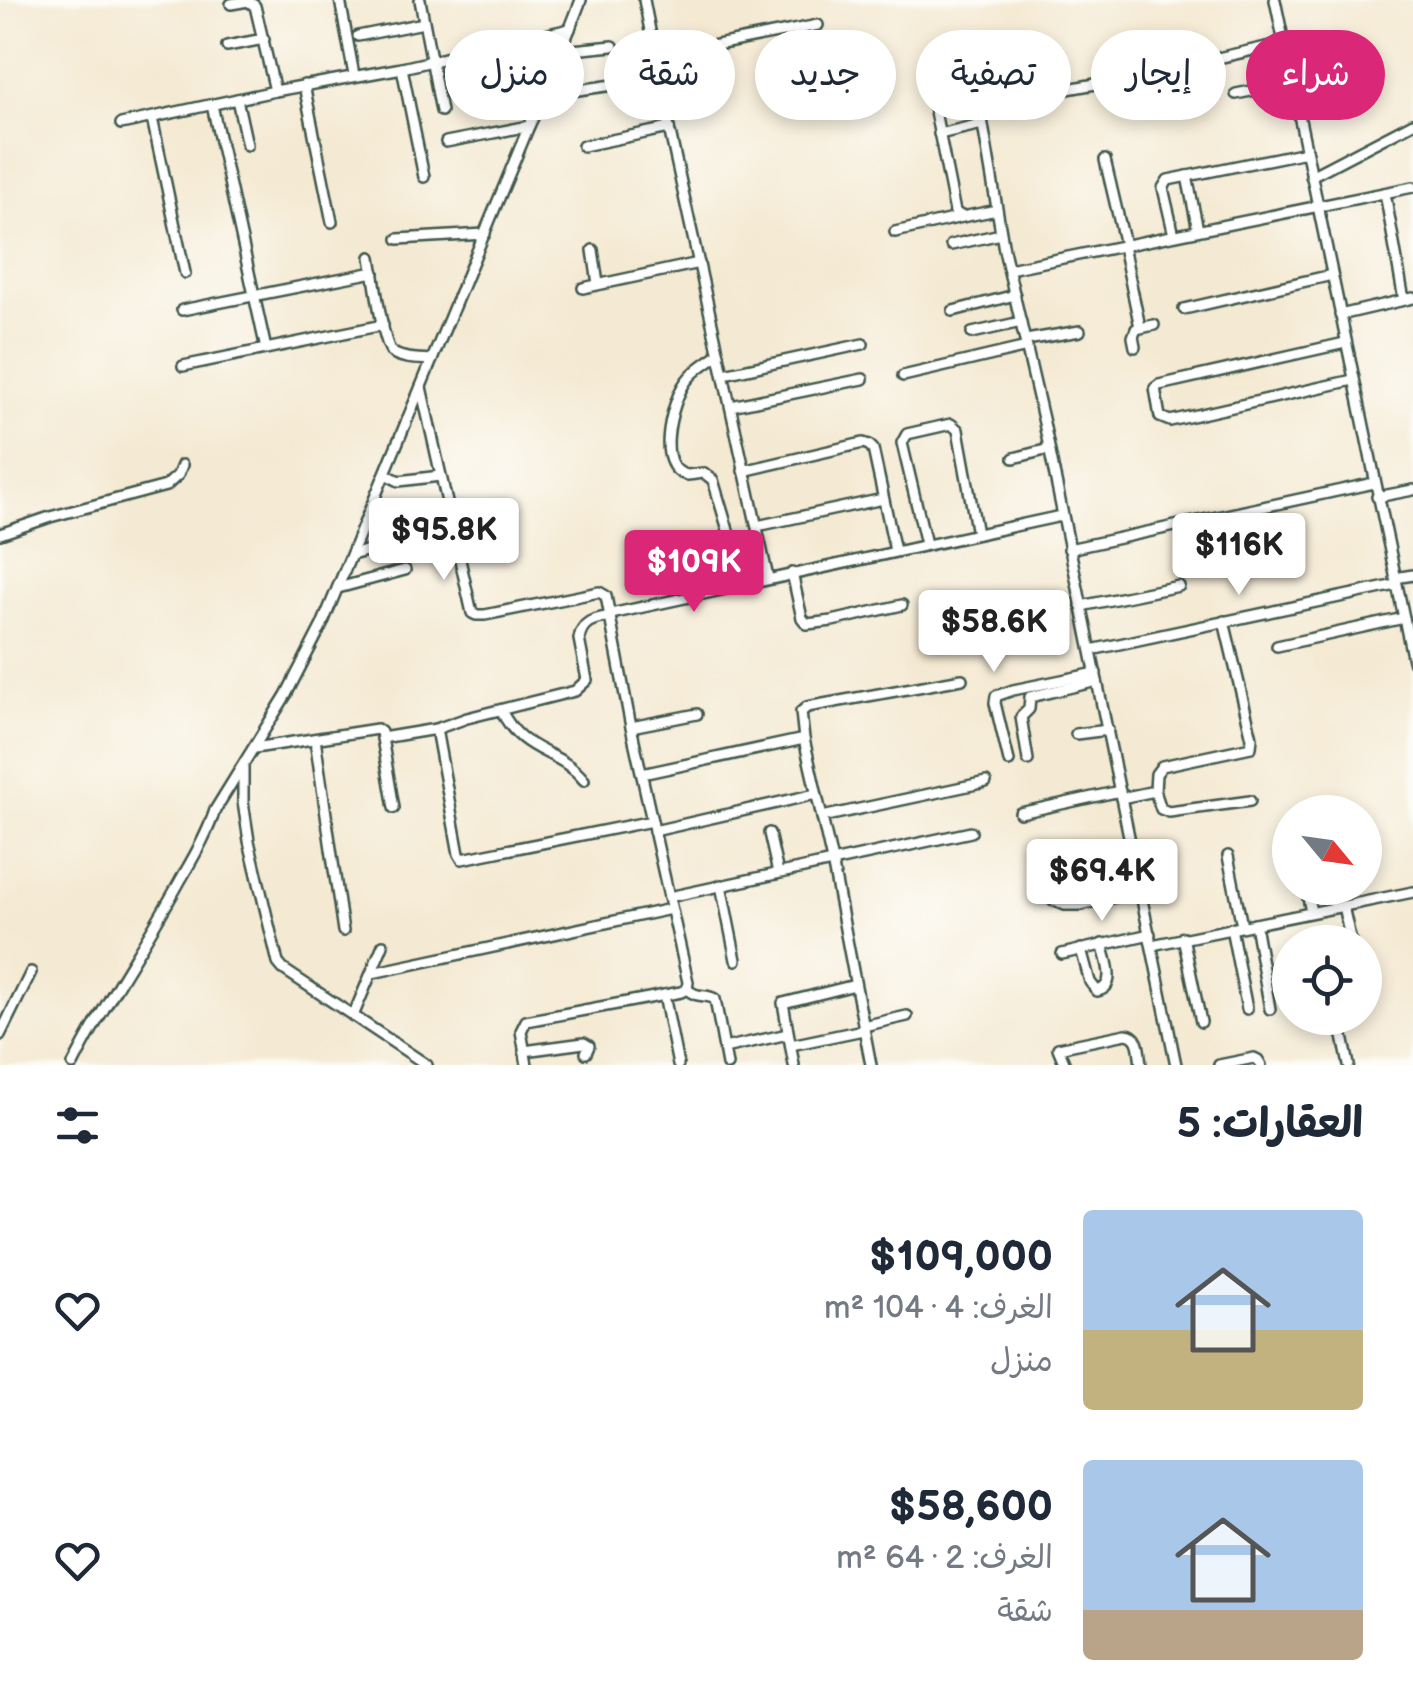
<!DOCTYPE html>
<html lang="ar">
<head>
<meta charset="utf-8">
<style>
  body { margin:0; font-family:"Balsamiq Sans","Playpen Sans Arabic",sans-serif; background:#f6f6f7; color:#1f2937; direction:rtl; height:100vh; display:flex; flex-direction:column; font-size:38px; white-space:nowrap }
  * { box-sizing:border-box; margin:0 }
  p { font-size:32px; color:#747a83 }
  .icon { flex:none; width:55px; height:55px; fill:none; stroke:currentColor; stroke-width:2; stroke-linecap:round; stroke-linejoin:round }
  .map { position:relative; height:1065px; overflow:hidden; direction:ltr }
  .side { display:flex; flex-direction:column; background:#fff; flex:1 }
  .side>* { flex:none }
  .guide { position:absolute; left:30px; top:30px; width:1355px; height:90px; direction:rtl; display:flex; gap:20px }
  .needle { width:65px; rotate:119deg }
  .buttons { position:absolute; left:1272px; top:795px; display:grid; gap:20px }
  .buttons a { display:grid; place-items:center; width:110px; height:110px; border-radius:50%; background:#fff; box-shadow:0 5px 15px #0003; font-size:50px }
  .price { position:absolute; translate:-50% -85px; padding:0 22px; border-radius:10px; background:#fff; color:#222; font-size:32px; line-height:65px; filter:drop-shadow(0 2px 5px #0008) }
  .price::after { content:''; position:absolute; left:50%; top:60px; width:30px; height:22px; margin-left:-15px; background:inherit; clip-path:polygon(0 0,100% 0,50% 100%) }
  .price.active { background:#db2777; color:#fff }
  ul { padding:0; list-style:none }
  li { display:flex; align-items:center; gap:30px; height:250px; padding:0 50px }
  li span { display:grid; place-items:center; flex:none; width:280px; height:200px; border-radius:10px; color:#555 }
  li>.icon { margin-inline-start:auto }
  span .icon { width:120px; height:120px; fill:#fffc; stroke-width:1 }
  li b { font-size:42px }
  h2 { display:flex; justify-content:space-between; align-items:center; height:120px; padding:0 50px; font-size:42px }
  .pill { padding:0 35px; border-radius:45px; background:#fff; box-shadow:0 5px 15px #0003; font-size:35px; line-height:90px }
  .pill.active { background:#db2777; color:#fff }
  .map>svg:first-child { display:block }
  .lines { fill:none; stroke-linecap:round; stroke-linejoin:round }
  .minor-casing { stroke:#3f574c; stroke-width:14 }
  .minor { stroke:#fff; stroke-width:9 }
</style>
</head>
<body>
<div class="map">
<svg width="1413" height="1065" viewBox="0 0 1413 1065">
  <rect width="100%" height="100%" fill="#fdfcf7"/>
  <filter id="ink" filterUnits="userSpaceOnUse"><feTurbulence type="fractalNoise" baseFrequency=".01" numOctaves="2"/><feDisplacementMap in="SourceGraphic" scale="20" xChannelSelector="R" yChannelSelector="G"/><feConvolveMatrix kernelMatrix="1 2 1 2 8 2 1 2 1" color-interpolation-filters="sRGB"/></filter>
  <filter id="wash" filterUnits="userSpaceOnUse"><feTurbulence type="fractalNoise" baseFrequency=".0048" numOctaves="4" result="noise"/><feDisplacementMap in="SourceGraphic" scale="40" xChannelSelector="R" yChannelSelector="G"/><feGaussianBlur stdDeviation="2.25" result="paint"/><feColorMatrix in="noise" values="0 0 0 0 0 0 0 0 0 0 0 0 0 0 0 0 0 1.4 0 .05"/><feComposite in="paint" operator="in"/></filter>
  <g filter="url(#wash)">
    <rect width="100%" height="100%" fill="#f4e9d2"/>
  </g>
  <g filter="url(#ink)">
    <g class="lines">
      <defs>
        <g id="minor">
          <path d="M340 0 354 75"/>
          <path d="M420 0 441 111"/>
          <path d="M644 0 669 128 768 578"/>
          <path d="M1275 0 1413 661"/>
          <path d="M231 4 248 1 255 6 275 91"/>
          <path d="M358 36 424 23"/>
          <path d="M227 46 264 39"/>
          <path d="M562 51 613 46"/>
          <path d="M656 57 818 25"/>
          <path d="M402 68 424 177"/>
          <path d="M928 76 955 212 962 217 997 210"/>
          <path d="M304 85 332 222"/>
          <path d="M1236 94 1291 83"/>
          <path d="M544 95 613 85"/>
          <path d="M237 99 247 145"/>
          <path d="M212 105 266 349"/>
          <path d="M152 118 185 273"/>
          <path d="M121 124 275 91 402 68 570 29"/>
          <path d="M939 134 982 124"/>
          <path d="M446 142 529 126"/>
          <path d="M583 146 669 128"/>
          <path d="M1105 160 1125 245"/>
          <path d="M1187 176 1198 230"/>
          <path d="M1311 176 1413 123"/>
          <path d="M1385 193 1404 300"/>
          <path d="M895 232 962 217"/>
          <path d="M1174 235 1163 188 1168 180 1306 152"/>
          <path d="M398 239 485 234"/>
          <path d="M951 245 1001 234"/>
          <path d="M1123 246 1140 327"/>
          <path d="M593 250 598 284"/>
          <path d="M371 257C374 273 382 343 392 352 401 360 422 359 432 360"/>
          <path d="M1009 269 1413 187"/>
          <path d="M583 288 699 263"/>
          <path d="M1184 309 1332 275"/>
          <path d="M182 310 374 272"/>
          <path d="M953 311 1015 295"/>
          <path d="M1340 315 1413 298"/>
          <path d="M972 333 1021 322"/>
          <path d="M1026 340 1080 331"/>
          <path d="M1345 343 1159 385 1155 388 1160 417 1170 421 1353 380"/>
          <path d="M1135 347 1133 337 1136 329 1154 325"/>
          <path d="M719 354C706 363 691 372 683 386 672 405 654 468 687 475 689 475 702 473 704 473L713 480 728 530"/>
          <path d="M183 366 383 325"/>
          <path d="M724 374 863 344"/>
          <path d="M903 376 1027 347"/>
          <path d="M421 387 472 613 476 615H485L599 592 606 596 631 727 688 982 687 989 681 992 526 1021 521 1031 527 1065"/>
          <path d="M731 406 863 379"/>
          <path d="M1014 458 1049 449"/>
          <path d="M743 471 863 443 869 445 873 449 895 551"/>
          <path d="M385 474 399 481 440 476"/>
          <path d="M1377 497 1413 490"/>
          <path d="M757 526 883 499"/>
          <path d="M0 534 50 517 166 486 178 475 182 465"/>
          <path d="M926 544 902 443 907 434 951 424 958 430 977 534"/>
          <path d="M1069 549 1374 483"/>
          <path d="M352 555 413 537"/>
          <path d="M792 573 802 618 807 624 832 621 902 605"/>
          <path d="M1395 578 1413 575"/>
          <path d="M338 588 405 570"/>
          <path d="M1081 606 1179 586"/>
          <path d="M611 614 1061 516"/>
          <path d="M1277 646 1404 618"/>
          <path d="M1091 650 1396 585"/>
          <path d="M501 710C522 755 558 748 584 780"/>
          <path d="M631 727 697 714"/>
          <path d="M436 729 459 854 462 859 652 821"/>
          <path d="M1076 734 1108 730"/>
          <path d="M382 738 436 729 467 718 575 691 587 680 579 639C582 620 595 619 611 616"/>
          <path d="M315 739 343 931"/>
          <path d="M255 748 377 729 381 732 394 808"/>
          <path d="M1028 760 1021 717 1029 709 1030 697 1097 681"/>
          <path d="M1009 761 995 703 996 696 1013 690 1096 673"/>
          <path d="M243 768V802L249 841 278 963 283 969 427 1065"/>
          <path d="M642 774 804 739"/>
          <path d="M1155 791 1156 774 1162 766 1251 747 1252 738 1224 621"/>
          <path d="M1121 798 1155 791 1161 809 1169 812 1250 801"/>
          <path d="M1020 813 1120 791"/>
          <path d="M822 817 986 782"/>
          <path d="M654 831 816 794"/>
          <path d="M769 833 778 873"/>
          <path d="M1131 845 1049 861C1040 871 1046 889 1053 900L1065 905H1080L1141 891"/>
          <path d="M1228 856 1242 926"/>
          <path d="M721 885 736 960"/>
          <path d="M1306 888 1311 912"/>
          <path d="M669 897 971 832"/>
          <path d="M1343 906 1351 942"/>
          <path d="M1255 924 1270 1009"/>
          <path d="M1231 928 1247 1009"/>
          <path d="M1183 937 1201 1022"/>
          <path d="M1152 945 1413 892"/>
          <path d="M1081 949 1090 982 1097 991C1118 987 1106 959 1102 944"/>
          <path d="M1062 954 1150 934"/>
          <path d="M372 973 671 909"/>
          <path d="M687 989C697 999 705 993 715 999L727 1065"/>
          <path d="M664 995 678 1065"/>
          <path d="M353 1016 383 945"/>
          <path d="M863 1026 907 1016"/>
          <path d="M0 1035 31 972"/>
          <path d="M791 1045 863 1030"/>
          <path d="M724 1048 788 1034"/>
          <path d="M524 1051 584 1043 589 1046 586 1053"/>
          <path d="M73 1065C105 1001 146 943 180 881 193 858 207 835 215 810L286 695 322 625 529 126 544 95 581 0"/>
          <path d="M794 1065 783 1003 855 985"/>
          <path d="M871 1065 832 861 804 739 801 712 807 707 962 679"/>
          <path d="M1065 1065 1058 1048 1126 1034C1141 1035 1139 1053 1141 1065"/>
          <path d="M1176 1065 1044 423 1004 250 982 119 987 108 996 102 1134 77 1284 43"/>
          <path d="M1219 1065 1254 1058 1258 1060 1261 1065"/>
          <path d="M1349 1065 1341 1027 1342 1021 1349 1018"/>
        </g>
      </defs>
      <use href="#minor" class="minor-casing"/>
      <use href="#minor" class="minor"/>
    </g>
  </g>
</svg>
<div class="buttons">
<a><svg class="needle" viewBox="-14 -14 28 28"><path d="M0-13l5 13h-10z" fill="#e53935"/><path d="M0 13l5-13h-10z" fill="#747a83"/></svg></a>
<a><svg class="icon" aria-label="locate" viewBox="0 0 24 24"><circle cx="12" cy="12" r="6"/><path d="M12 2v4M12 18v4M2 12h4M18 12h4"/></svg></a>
</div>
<b class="price" style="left:444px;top:583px">$95.8K</b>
<b class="price" style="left:1239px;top:598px">$116K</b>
<b class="price active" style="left:694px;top:615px">$109K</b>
<b class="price" style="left:994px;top:675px">$58.6K</b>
<b class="price" style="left:1102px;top:924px">$69.4K</b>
<div class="guide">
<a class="pill active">شراء</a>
<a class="pill">إيجار</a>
<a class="pill">تصفية</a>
<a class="pill">جديد</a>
<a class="pill">شقة</a>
<a class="pill">منزل</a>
</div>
</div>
<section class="side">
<h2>العقارات: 5<svg class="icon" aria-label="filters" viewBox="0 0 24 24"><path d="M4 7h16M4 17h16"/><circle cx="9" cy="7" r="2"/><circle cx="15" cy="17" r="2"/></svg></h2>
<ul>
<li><span style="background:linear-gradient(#a9c7e8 60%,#c2b280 0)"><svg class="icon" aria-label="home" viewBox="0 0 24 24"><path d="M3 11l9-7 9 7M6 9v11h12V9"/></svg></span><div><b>$109,000</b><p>الغرف: 4 · 104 m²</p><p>منزل</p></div><svg class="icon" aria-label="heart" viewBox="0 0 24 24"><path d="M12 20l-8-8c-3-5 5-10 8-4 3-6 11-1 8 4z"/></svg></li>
<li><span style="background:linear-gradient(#a9c7e8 75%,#b9a48a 0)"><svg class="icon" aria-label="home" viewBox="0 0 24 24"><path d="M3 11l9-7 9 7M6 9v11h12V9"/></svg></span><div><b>$58,600</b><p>الغرف: 2 · 64 m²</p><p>شقة</p></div><svg class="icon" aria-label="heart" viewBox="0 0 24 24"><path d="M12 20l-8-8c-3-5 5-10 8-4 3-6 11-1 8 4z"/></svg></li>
</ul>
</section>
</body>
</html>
